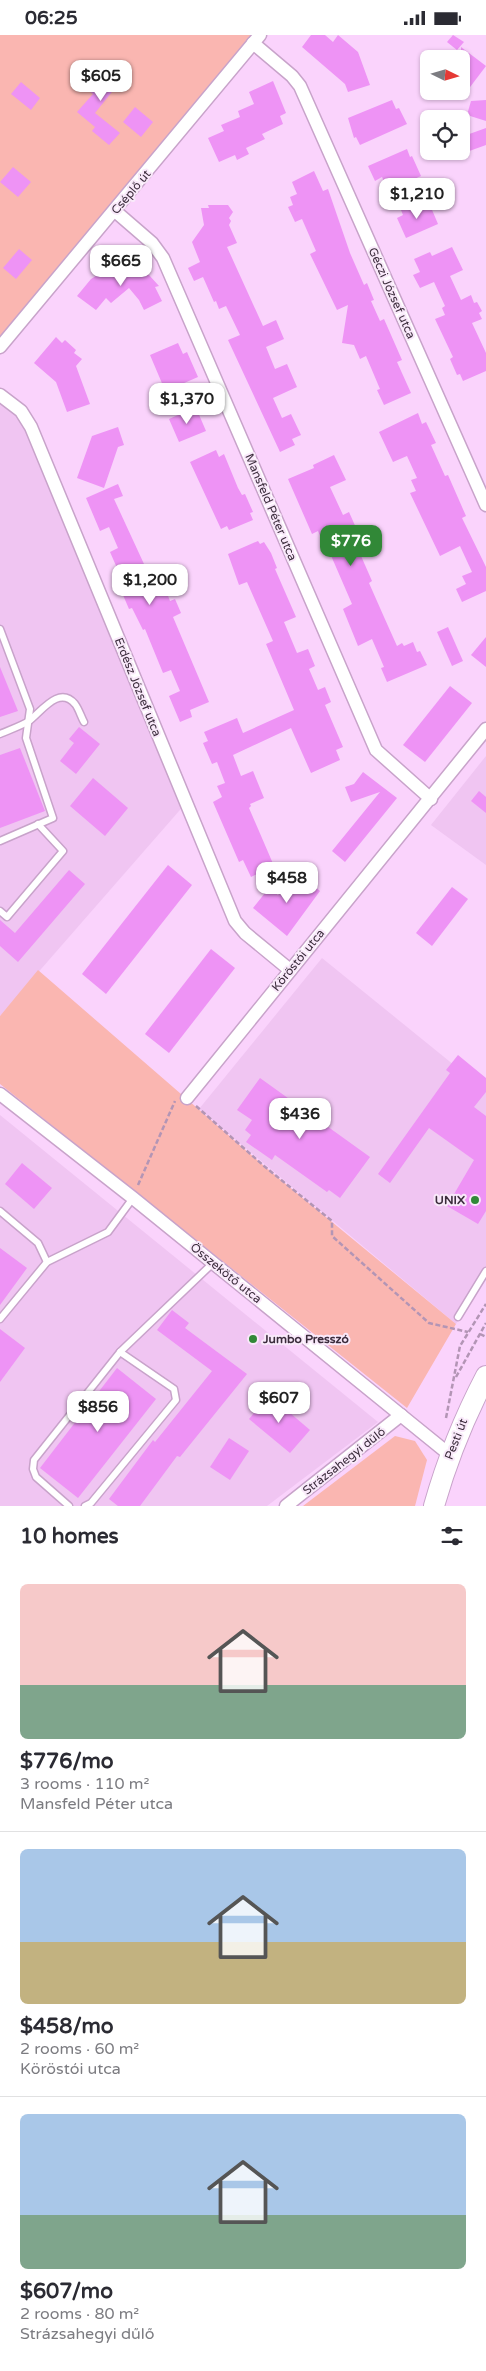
<!DOCTYPE html>
<html lang="en">
<head>
<meta charset="utf-8">
<style>
  body { margin:0; font-family:"Varela Round",sans-serif; background:#f7f7f7; color:#2b2b33; height:100vh; display:flex; flex-direction:column; font-size:19px; white-space:nowrap }
  * { box-sizing:border-box; margin:0 }
  p { font-size:16px; color:#7c7c81 }
  .icon { flex:none; width:28px; height:28px; fill:none; stroke:currentColor; stroke-width:2; stroke-linecap:round; stroke-linejoin:round }
  .map { position:relative; height:1471px; overflow:hidden }
  .side { display:flex; flex-direction:column; background:#fff; flex:1 }
  .side>* { flex:none }
  .needle { width:32px; rotate:95deg }
  .buttons { position:absolute; left:420px; top:15px; display:grid; gap:10px }
  .buttons a { display:grid; place-items:center; width:50px; height:50px; border-radius:8px; background:#fff; box-shadow:0 1px 4px #0004; font-size:25px }
  .price { position:absolute; translate:-50% -42px; padding:0 11px; border-radius:10px; background:#fff; color:#222; font-size:16px; line-height:32px; filter:drop-shadow(0 1px 2px #0008) }
  .price::after { content:''; position:absolute; left:50%; top:30px; width:15px; height:11px; margin-left:-8px; background:inherit; clip-path:polygon(0 0,100% 0,50% 100%) }
  .price.active { background:#318837; color:#fff }
  ul { padding:0; list-style:none }
  li { display:grid; align-content:center; gap:10px; height:265px; padding:0 20px }
  li+li { border-top:1px solid #e1e1e2 }
  li span { display:grid; place-items:center; height:155px; border-radius:8px; color:#555 }
  li>.icon { margin-inline-start:auto }
  span .icon { width:90px; height:90px; fill:#fffc; stroke-width:1 }
  li b { font-size:21px }
  h2 { display:flex; justify-content:space-between; align-items:center; height:60px; padding:0 20px; font-size:21px }
  .status { display:flex; justify-content:space-between; align-items:center; height:35px; padding:0 25px; background:#fff; direction:ltr }
  .status svg { height:14px; fill:currentColor }
  .map>svg:first-child { display:block }
  .built { fill:#f0c5f2 }
  .green { fill:#fab6b1 }
  .building { fill:#ee93f5 }
  .lines { fill:none; stroke-linecap:round; stroke-linejoin:round }
  .lane-casing { stroke:#c8a3ca; stroke-width:9 }
  .street-casing { stroke:#c8a3ca; stroke-width:15 }
  .primary-casing { stroke:#c8a3ca; stroke-width:22 }
  .path { stroke:#b395b5; stroke-width:2.5; stroke-dasharray:5 2.5; stroke-linecap:butt }
  .lane { stroke:#fff; stroke-width:6 }
  .street { stroke:#fff; stroke-width:12 }
  .primary { stroke:#fff; stroke-width:20 }
  .poi-dot { fill:#318837; stroke:#f9e9fa; stroke-width:2 }
  .labels { text-anchor:middle; stroke-width:4; stroke-linejoin:round; paint-order:stroke }
  .street-label { font-size:12px; fill:#3b2c3c; stroke:#f9e9fa }
  .poi-label { font-size:12px; font-weight:bold; fill:#3b2c3c; stroke:#f9e9fa; text-anchor:end }
</style>
</head>
<body>
<div class="status"><b>06:25</b><svg viewBox="0 0 49 12"><path d="M0 12V9h3v3zM5 12V6h3v6zM10 12V3h3v9zM15 12V0h3v12zM26 1h20v11H26zM47 4h2v5h-2z"/></svg></div>
<div class="map">
<svg width="486" height="1471" viewBox="0 0 486 1471">
  <rect width="100%" height="100%" fill="#fad3fc"/>
  <g class="built">
    <path d="M0 360 21 376 186 768 0 981Z"/>
    <path d="M486 721V830L431 790Z"/>
    <path d="M322 923 486 1056V1237L456 1289 199 1074Z"/>
    <path d="M0 1080 378 1387 267 1471H0Z"/>
  </g>
  <g class="green">
    <path d="M0 0H260L0 312Z"/>
    <path d="M38 935 264 1131 456 1289 407 1373 0 1049V981Z"/>
    <path d="M395 1401 415 1406 427 1425 415 1471H303Z"/>
  </g>
  <g class="building">
    <path d="M311 0H325L333 7 338 0 358 17 370 50 348 57 345 49 302 12Z"/>
    <path d="M453 0 464 7 457 15 447 7Z"/>
    <path d="M461 12 486 31 461 64Z"/>
    <path d="M108 28 124 42 95 78 120 98 109 110 92 96 95 92 77 77 93 59 86 54Z"/>
    <path d="M273 46 286 78 280 81 283 89 262 99 265 104 246 113 249 119 237 125 235 120 219 127 208 103 224 96 221 90 240 82 238 76 254 69 249 57Z"/>
    <path d="M21 47 40 63 31 75 11 59Z"/>
    <path d="M392 65 396 74 399 73 407 89 360 110 356 102 354 103 348 83Z"/>
    <path d="M486 65V86L467 80 471 66Z"/>
    <path d="M135 72 153 87 141 102 123 87Z"/>
    <path d="M486 93V110L461 119V102Z"/>
    <path d="M407 114 410 122 412 121 421 141 394 153 392 150 387 153 382 142 375 146 368 131Z"/>
    <path d="M13 132 31 147 18 162 0 147Z"/>
    <path d="M314 136 323 156 328 154 350 218 364 250 367 248 374 265 371 266 380 286 384 284 402 325 397 327 411 358 384 370 377 355 380 354 366 321 360 324 354 310 342 308 348 270 337 275 310 219 316 216 302 184 295 187 288 172 293 170 290 162 297 159 292 147Z"/>
    <path d="M420 168 422 173 430 170 438 189 406 203 397 183 403 180 401 175Z"/>
    <path d="M208 170H228L233 177 229 183 231 186 229 190 237 208 227 212 263 291 276 285 284 304 266 312 275 334 287 329 297 352 273 363 282 383 291 379 301 400 292 404 295 410 280 417 228 305 240 300 226 271 219 274 216 266 214 267 203 242 194 246 188 233 200 227 192 207 204 190 201 173H209Z"/>
    <path d="M452 212 463 235 450 241 461 265 471 260 474 268 477 267 482 276 479 278 482 284 472 288 486 318V336L463 346 460 339 457 340 450 324 453 322 435 284 445 280 442 273 445 271 439 258 434 247 420 253 413 240 420 237 414 224 430 217 432 221Z"/>
    <path d="M19 214 32 225 16 244 3 233Z"/>
    <path d="M131 229 142 238 144 237 149 240 159 251 155 252 162 266 144 275 139 265 129 253 111 268 106 263 96 275 77 261 91 244 114 230Z"/>
    <path d="M56 302 62 308 65 305 76 315 74 318 82 324 76 331 90 369 67 377 56 347 34 328Z"/>
    <path d="M178 308 183 319 187 317 198 342 175 352 174 349 164 353 150 320Z"/>
    <path d="M197 375 206 396 179 407 169 384 187 376 188 379Z"/>
    <path d="M418 378 422 389 426 387 436 408 431 410 445 441 448 440 466 481 462 483 486 532V556L462 567 456 554 466 549 462 541 472 537 460 511 440 521 410 458 416 456 411 445 417 443 407 421 393 427 379 397Z"/>
    <path d="M118 392 124 410 118 412 104 453 77 443 92 401Z"/>
    <path d="M216 415 219 422 224 419 238 453 242 460 245 459 253 477 250 478 253 485 229 495 227 491 221 494 190 427Z"/>
    <path d="M334 420 346 445 330 452 343 480 349 477 357 495 351 498 372 546 369 548 384 582 397 611 402 608 404 611 413 607 417 617 420 616 427 630 387 647 381 633 384 632 372 604 358 611 343 574 352 569 326 509 324 510 318 496 312 499 288 444 314 433 313 430Z"/>
    <path d="M118 449 123 461 114 464 144 529 137 532 149 560 165 553 170 566 175 564 181 578 173 582 209 667 190 675 192 682 180 687 169 661 180 656 171 635 163 638 145 594 143 595 132 573 129 574 123 560 128 558 110 517 118 513 109 492 100 496 86 463Z"/>
    <path d="M258 506 260 509 264 507 271 518 277 533 275 534 296 582 284 587 297 618 308 614 315 631 309 634 318 655 325 652 331 667 325 670 343 712 336 715 340 725 311 738 291 693 233 720 241 741 253 736 264 763 250 769 251 771 249 773 274 831 251 842 243 825 239 827 213 767 222 762 217 751 225 748 217 727 212 729 203 708 208 706 204 697 237 683 243 698 294 675 266 609 273 606 247 547 239 550 228 519Z"/>
    <path d="M448 592 463 626 452 631 437 597Z"/>
    <path d="M486 602V632L471 620Z"/>
    <path d="M0 632 18 676 0 682Z"/>
    <path d="M450 651 472 668 425 727 403 710Z"/>
    <path d="M79 692 100 709 76 739 60 726 74 708 69 704Z"/>
    <path d="M20 713 45 776 0 793V720Z"/>
    <path d="M363 737 397 763 345 827 332 816 380 757 351 767 345 752 354 749Z"/>
    <path d="M93 743 128 773 105 801 70 771Z"/>
    <path d="M479 756 486 762V778L471 766Z"/>
    <path d="M168 830 192 850 106 959 82 939Z"/>
    <path d="M69 835 85 849 18 927 0 911V885L15 898Z"/>
    <path d="M297 837 320 856 287 901 253 873 269 853 278 860Z"/>
    <path d="M452 852 468 864 432 911 416 898Z"/>
    <path d="M211 914 235 933 169 1018 145 999Z"/>
    <path d="M458 1020 486 1043V1057L474 1072 486 1081V1176L478 1189 447 1171 474 1125 429 1093 390 1148 378 1139 450 1038 446 1035Z"/>
    <path d="M260 1043 370 1122 340 1163 329 1155 327 1157 275 1120 272 1125 246 1107 251 1100 245 1095 252 1085 237 1075Z"/>
    <path d="M22 1128 52 1153 34 1174 5 1149Z"/>
    <path d="M0 1213 27 1233 0 1270Z"/>
    <path d="M172 1275 189 1288 185 1293 247 1339 180 1422 177 1421 140 1471H118L109 1464 153 1405 155 1407 212 1336 157 1295Z"/>
    <path d="M0 1294 25 1313 0 1347Z"/>
    <path d="M117 1333 156 1364 78 1463 40 1433Z"/>
    <path d="M269 1360 310 1395 290 1418 249 1384Z"/>
    <path d="M229 1403 249 1416 230 1445 210 1432Z"/>
  </g>
  <g class="lines">
    <defs>
      <g id="lane">
        <path d="M0 594 30 674 26 703 53 783 0 806"/>
        <path d="M0 699C9 695 21 691 29 686 41 677 59 650 75 669 79 674 81 682 84 687"/>
        <path d="M0 876 7 882 63 816 38 789"/>
        <path d="M0 1176 38 1208 47 1227"/>
        <path d="M458 1282 486 1236"/>
        <path d="M0 1284 47 1227 108 1197 133 1163"/>
        <path d="M69 1471 36 1442 33 1434 34 1425 120 1317 213 1228"/>
        <path d="M85 1471 91 1468 176 1365 174 1354 120 1317"/>
      </g>
      <g id="street">
        <path d="M253 8 292 41 300 51 486 470"/>
        <path d="M115 176 152 208 163 223 376 715 431 764"/>
        <path d="M0 312 260 0"/>
        <path d="M0 360 21 376 31 392 235 886 245 898 290 935"/>
        <path d="M0 1059 133 1163 450 1420"/>
        <path d="M187 1063 486 694"/>
        <path d="M286 1471 401 1380"/>
      </g>
      <path id="primary" d="M434 1471C447 1425 464 1383 486 1341"/>
    </defs>
    <use href="#lane" class="lane-casing"/>
    <use href="#street" class="street-casing"/>
    <use href="#primary" class="primary-casing"/>
    <g class="path">
      <path d="M196 1071 264 1131 332 1186V1201L429 1288 468 1297"/>
      <path d="M138 1150 175 1066"/>
      <path d="M480 1299 486 1302"/>
      <path d="M456 1342 486 1288"/>
      <path d="M446 1383 460 1311 486 1269"/>
    </g>
    <use href="#lane" class="lane"/>
    <use href="#street" class="street"/>
    <use href="#primary" class="primary"/>
  </g>
  <g class="poi-dot">
    <circle cx="475" cy="1165" r="5"/>
    <circle cx="253" cy="1304" r="5"/>
  </g>
  <g class="labels">
    <g class="street-label">
      <text transform="translate(131 157) rotate(-50)" y="4">Cséplő út</text>
      <text transform="translate(392 258) rotate(66)" y="4">Géczi József utca</text>
      <text transform="translate(271 472) rotate(67)" y="4">Mansfeld Péter utca</text>
      <text transform="translate(138 652) rotate(68)" y="4">Erdész József utca</text>
      <text transform="translate(298 925) rotate(-51)" y="4">Köröstói utca</text>
      <text transform="translate(226 1238) rotate(39)" y="4">Összekötő utca</text>
      <text transform="translate(456 1404) rotate(-69)" y="4">Pesti út</text>
      <text transform="translate(344 1426) rotate(-38)" y="4">Strázsahegyi dűlő</text>
    </g>
    <g class="poi-label">
      <text x="465" y="1169">UNIX</text>
      <text x="263" y="1308" text-anchor="start">Jumbo Presszó</text>
    </g>
  </g>
</svg>
<div class="buttons">
<a><svg class="needle" viewBox="-14 -14 28 28"><path d="M0-13l5 13h-10z" fill="#e53935"/><path d="M0 13l5-13h-10z" fill="#7c7c81"/></svg></a>
<a><svg class="icon" aria-label="locate" viewBox="0 0 24 24"><circle cx="12" cy="12" r="6"/><path d="M12 2v4M12 18v4M2 12h4M18 12h4"/></svg></a>
</div>
<b class="price" style="left:101px;top:67px">$605</b>
<b class="price" style="left:417px;top:185px">$1,210</b>
<b class="price" style="left:121px;top:252px">$665</b>
<b class="price" style="left:187px;top:390px">$1,370</b>
<b class="price active" style="left:351px;top:532px">$776</b>
<b class="price" style="left:150px;top:571px">$1,200</b>
<b class="price" style="left:287px;top:869px">$458</b>
<b class="price" style="left:300px;top:1105px">$436</b>
<b class="price" style="left:279px;top:1389px">$607</b>
<b class="price" style="left:98px;top:1398px">$856</b>
</div>
<section class="side">
<h2>10 homes<svg class="icon" aria-label="filters" viewBox="0 0 24 24"><path d="M4 7h16M4 17h16"/><circle cx="9" cy="7" r="2"/><circle cx="15" cy="17" r="2"/></svg></h2>
<ul>
<li><span style="background:linear-gradient(#f6c9c9 65%,#7fa58c 0)"><svg class="icon" aria-label="home" viewBox="0 0 24 24"><path d="M3 11l9-7 9 7M6 9v11h12V9"/></svg></span><div><b>$776/mo</b><p>3 rooms · 110 m²</p><p>Mansfeld Péter utca</p></div></li>
<li><span style="background:linear-gradient(#a9c7e8 60%,#c2b280 0)"><svg class="icon" aria-label="home" viewBox="0 0 24 24"><path d="M3 11l9-7 9 7M6 9v11h12V9"/></svg></span><div><b>$458/mo</b><p>2 rooms · 60 m²</p><p>Köröstói utca</p></div></li>
<li><span style="background:linear-gradient(#a9c7e8 65%,#7fa58c 0)"><svg class="icon" aria-label="home" viewBox="0 0 24 24"><path d="M3 11l9-7 9 7M6 9v11h12V9"/></svg></span><div><b>$607/mo</b><p>2 rooms · 80 m²</p><p>Strázsahegyi dűlő</p></div></li>
</ul>
</section>
</body>
</html>
